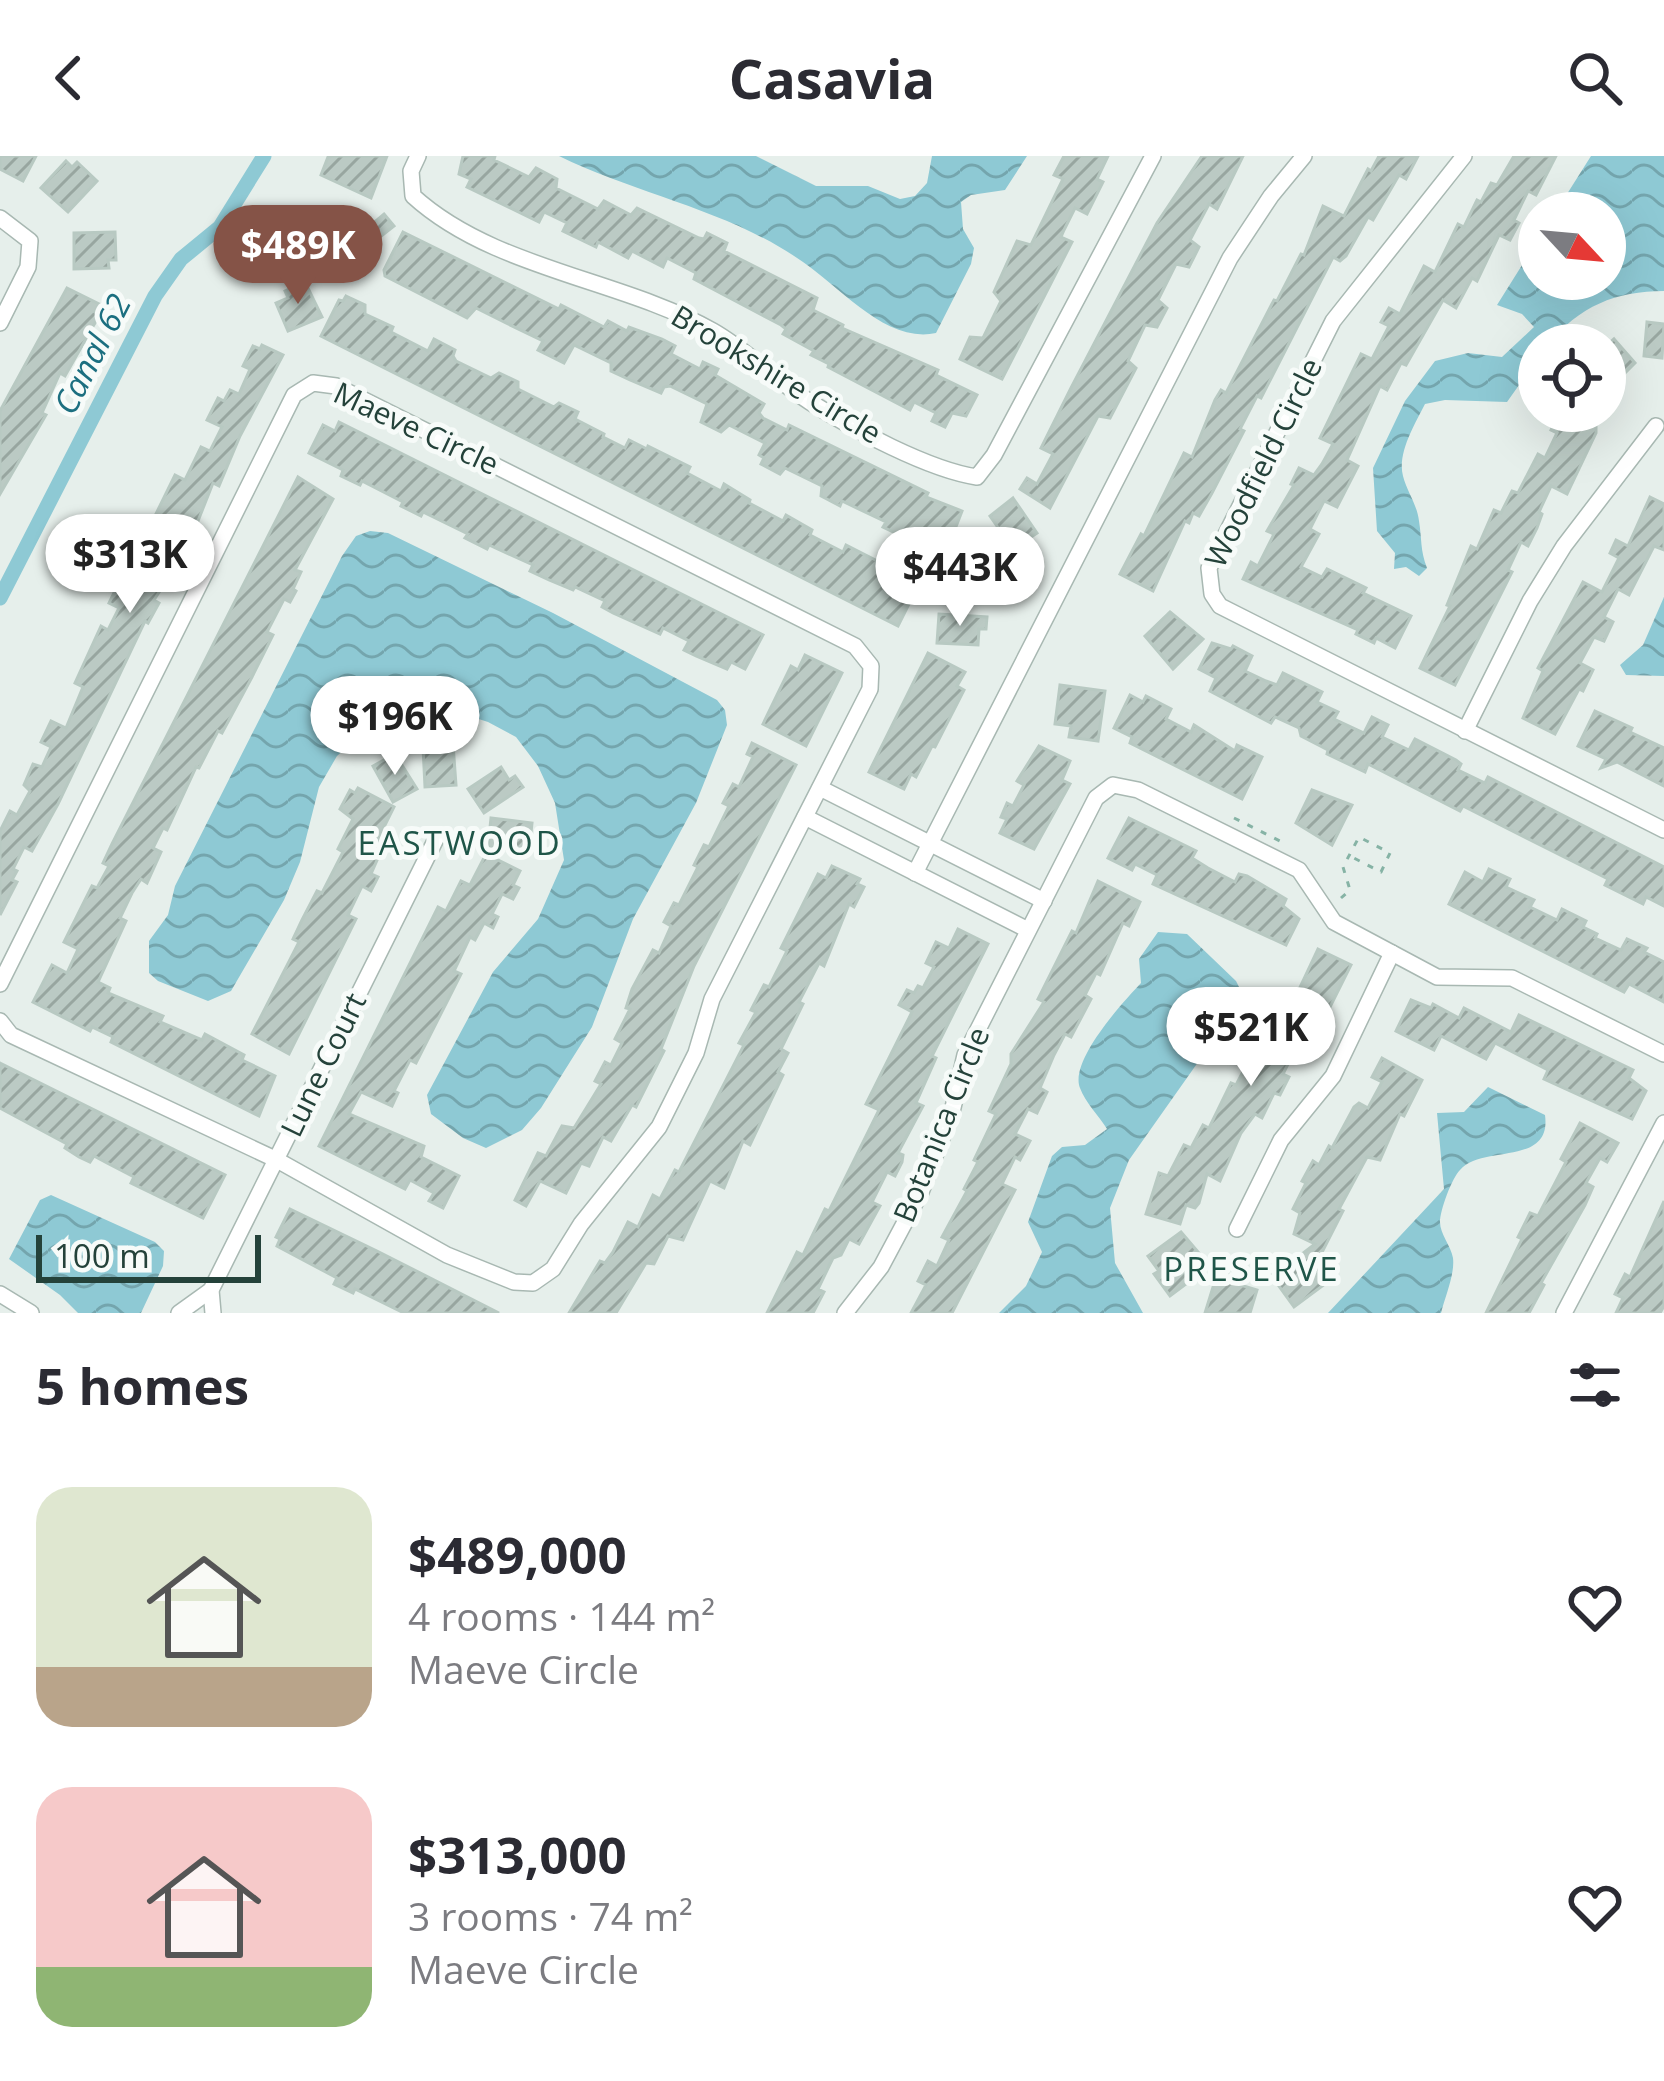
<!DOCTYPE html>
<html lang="en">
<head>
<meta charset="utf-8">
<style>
  body { margin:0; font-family:"Open Sans",sans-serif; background:#f2f2f3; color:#2b2b33; height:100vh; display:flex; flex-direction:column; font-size:45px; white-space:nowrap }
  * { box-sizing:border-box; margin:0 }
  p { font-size:39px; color:#7c7c81 }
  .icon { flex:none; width:66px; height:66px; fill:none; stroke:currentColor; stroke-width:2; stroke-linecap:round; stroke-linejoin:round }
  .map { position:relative; height:1157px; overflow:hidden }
  .side { display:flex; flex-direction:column; background:#fff; flex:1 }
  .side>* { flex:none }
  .needle { width:78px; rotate:116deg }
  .controls { position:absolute; left:1518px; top:36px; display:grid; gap:24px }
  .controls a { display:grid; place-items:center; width:108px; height:108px; border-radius:50%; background:#fff; box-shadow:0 12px 48px #0002; font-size:60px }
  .scale { position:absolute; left:36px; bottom:30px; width:225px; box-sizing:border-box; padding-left:12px; border:6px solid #24423a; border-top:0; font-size:33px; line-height:42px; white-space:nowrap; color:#24423a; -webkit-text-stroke:9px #f7fbf9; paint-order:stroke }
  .price { position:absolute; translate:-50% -102px; padding:0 27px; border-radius:42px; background:#fff; color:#222; font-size:39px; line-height:78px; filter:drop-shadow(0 3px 6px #0008) }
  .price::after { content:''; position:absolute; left:50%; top:72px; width:36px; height:27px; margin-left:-18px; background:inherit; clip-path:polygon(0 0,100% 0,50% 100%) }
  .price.active { background:#855347; color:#fff }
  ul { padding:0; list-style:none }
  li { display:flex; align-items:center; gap:36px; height:300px; padding:0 36px }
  li span { display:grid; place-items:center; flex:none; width:336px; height:240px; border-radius:36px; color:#555 }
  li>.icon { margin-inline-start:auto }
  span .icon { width:144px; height:144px; fill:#fffc; stroke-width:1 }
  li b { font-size:51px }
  h2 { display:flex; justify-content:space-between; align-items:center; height:144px; padding:0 36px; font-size:51px }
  header { display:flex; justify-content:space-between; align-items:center; height:156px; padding:0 36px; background:#fff; font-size:54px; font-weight:700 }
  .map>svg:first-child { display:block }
  .water { fill:url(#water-waves) }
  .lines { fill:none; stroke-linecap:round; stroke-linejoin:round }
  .canal { stroke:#8ec9d4; stroke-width:15 }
  .building { fill:url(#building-hatch); stroke:#b8c9c2; stroke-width:3 }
  .minor-casing { stroke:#a8b8b2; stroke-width:18 }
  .path { stroke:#86b3a5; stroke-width:3; stroke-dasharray:6 9; stroke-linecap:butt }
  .minor { stroke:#fff; stroke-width:15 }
  .labels { text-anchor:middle; stroke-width:10; stroke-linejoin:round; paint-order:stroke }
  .street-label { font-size:30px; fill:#24423a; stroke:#f7fbf9 }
  .water-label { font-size:33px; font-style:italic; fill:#1c6f80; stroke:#f7fbf9 }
  .neighbourhood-label { font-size:33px; letter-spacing:3px; fill:#1f5548; stroke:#f7fbf9 }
</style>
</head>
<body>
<header><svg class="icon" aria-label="back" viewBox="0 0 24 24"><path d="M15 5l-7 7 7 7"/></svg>Casavia<svg class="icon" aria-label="search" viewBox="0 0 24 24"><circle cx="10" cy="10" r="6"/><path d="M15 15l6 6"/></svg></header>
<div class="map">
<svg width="1664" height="1157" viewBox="0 0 1664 1157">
  <defs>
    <pattern id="water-waves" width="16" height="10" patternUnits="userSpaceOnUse" patternTransform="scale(3)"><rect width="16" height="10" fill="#8ec9d4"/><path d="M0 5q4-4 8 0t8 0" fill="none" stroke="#74a5ad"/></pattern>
    <pattern id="building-hatch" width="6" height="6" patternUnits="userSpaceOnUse" patternTransform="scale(3)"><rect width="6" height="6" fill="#bbcac4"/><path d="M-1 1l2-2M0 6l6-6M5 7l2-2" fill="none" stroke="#98a6a0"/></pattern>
  </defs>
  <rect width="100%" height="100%" fill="#e6efeb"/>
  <g class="water">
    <path d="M559 0H756L816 30H868L900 43 915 40 927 27 932 0H1027L1005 34 971 39 961 46 963 73 974 92 971 108 936 177C887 188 841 132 803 106 729 54 639 39 559 0Z"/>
    <path d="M1591 0H1664V135C1616 135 1579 150 1548 189H1539V201L1507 246 1445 244 1425 248C1415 268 1397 297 1403 320 1407 336 1417 348 1419 365 1422 383 1420 394 1427 412L1419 420 1406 411 1394 413 1395 397 1377 375 1373 312 1405 245 1435 205 1468 197 1502 201 1534 171 1522 158 1497 149 1539 82V123H1605V57H1555Z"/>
    <path d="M370 375 388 377 553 457 717 544 725 554 727 569 696 647 633 763 592 871 541 952 522 974 486 992 463 982 431 958 427 939 493 816 538 763 564 704 555 647 538 610 516 581 488 566 457 556 401 560 360 579 337 600 319 631 300 706 284 744 231 835 208 845 158 825 149 817V785L168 759 175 730 342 400 356 380Z"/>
    <path d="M1664 441V520L1626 519 1620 509 1643 489Z"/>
    <path d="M1158 776 1187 778 1236 825 1244 841 1129 1004 1110 1052 1115 1107 1143 1157H999L1026 1130 1042 1096 1028 1066 1052 1000 1062 991 1085 989 1107 973C1099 960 1085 946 1080 932 1069 905 1123 846 1141 827L1139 803Z"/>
    <path d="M1488 931 1545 959C1552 1011 1482 988 1460 1014 1452 1022 1440 1054 1440 1066 1440 1078 1451 1090 1453 1102 1455 1118 1445 1141 1441 1157H1328L1444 1033 1437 957 1464 956Z"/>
    <path d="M51 1039 155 1086 164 1095 163 1110 141 1157H78L60 1139 9 1103 40 1044Z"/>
  </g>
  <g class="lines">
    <path class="canal" d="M0 442 155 140 181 103 220 71 264 0"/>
  </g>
  <g class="building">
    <path d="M0 0H36L23 25 0 13Z"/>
    <path d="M334 0H387L371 42 321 19 328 1Z"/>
    <path d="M463 0H495L494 4 529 21 536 12 557 23 556 32 598 53 604 45 631 59 637 52 699 82 704 83 707 77 727 87 724 95 817 142 813 154 843 169 842 172 938 214 936 219 977 239 966 260 952 257 945 271 932 265 936 257 914 246 910 254 828 211 829 208 811 199 814 195 783 178 786 173 781 169 694 123 696 117 667 102 663 111 632 95 628 102 598 86 596 91 563 75 567 67 544 56 539 66 467 31 471 23 459 18Z"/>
    <path d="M1064 0H1108L1097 23 1103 26 1087 58 1075 52 1064 74 1061 81 1072 86 1002 223 960 203 970 181 983 182 1001 145 994 136 1017 85 1031 89 1063 23 1054 19Z"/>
    <path d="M1202 0H1243L1217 53 1209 48 1190 84 1199 91 1189 111 1176 108 1158 144 1167 152 1157 171 1145 169 1128 205 1136 212 1110 262 1098 260 1050 352 1020 333 1027 322 1037 328 1053 298 1041 292 1071 232 1157 67Z"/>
    <path d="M1379 0H1418L1406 23 1399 19 1373 64 1368 61 1346 100 1340 105 1333 101 1261 242 1257 240 1240 273 1244 275 1212 337 1199 360 1193 357 1189 367 1185 365 1153 435 1120 418 1141 378 1144 380 1184 297 1192 301 1215 244 1221 234 1226 237 1274 144 1277 145 1301 98 1304 99 1323 50 1344 60 1368 13 1371 15Z"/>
    <path d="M1514 0H1556L1536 39 1528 35 1514 64 1519 67 1510 84 1499 79 1477 125 1472 122 1456 152 1443 144 1406 209 1401 207 1387 234 1380 230 1347 304 1358 310 1337 351 1324 345 1310 373 1319 378 1301 411 1322 421 1327 413 1366 432 1363 437 1411 460 1395 492 1376 482 1374 487 1356 478 1358 474 1243 423 1251 406 1258 410 1274 378 1267 375 1294 329 1291 328 1299 312 1314 319 1322 308 1333 288 1320 282 1361 198 1372 203 1389 170 1381 166 1389 152 1400 158 1424 110 1435 116 1458 68 1464 71 1477 44 1481 46 1491 27 1497 29Z"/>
    <path d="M66 5 72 11 77 6 97 25 68 56 41 32Z"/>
    <path d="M384 58 394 70 361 96 352 85Z"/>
    <path d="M115 76 116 104H108L109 112 74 113V77Z"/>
    <path d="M403 76 559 153 561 149 604 171 608 165 627 175 629 171 662 183 675 190 671 198 700 213 703 206 718 213 715 219 764 248 759 257 763 262 787 274 789 269 928 337 926 341 962 355 950 386 911 372 906 382 883 371 886 366 842 345 840 350 821 340 822 330 785 312 780 318 761 308 764 302 759 299 765 287 729 269 721 276 701 266 707 248 670 230 664 231 661 237 630 224 611 215V207L574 189 564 207 538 194 543 185 506 167 476 152 467 162 385 120 384 114Z"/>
    <path d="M305 126 322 161 288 175 276 147 288 142 285 135Z"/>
    <path d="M67 132 99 148 95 156 100 158 65 220 60 217 42 257 46 259 0 338V255Z"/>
    <path d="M346 140 365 149V158L393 171 391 176 428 195 434 183 455 194 453 200 456 205 491 222 499 217 518 226V233L554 251 559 247 578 256 575 263 604 278 603 281 625 292 629 284 647 293 648 290 690 311 687 317 721 335 724 328 750 344 749 347 783 365 786 359 812 374 810 379 843 396 846 389 905 419 902 424 917 432 898 470 321 180 339 144 343 145Z"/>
    <path d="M1647 166 1664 168 1662 202 1644 200Z"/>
    <path d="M1614 183 1635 207 1605 237V191Z"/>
    <path d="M262 189 283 199 240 280 219 330 213 327 194 375 189 372 176 398 182 401 154 444 159 447 148 467 145 465 58 648 32 695 24 691 13 713 17 715 12 724 17 726 0 759V675L10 655 17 659 30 635 24 629 33 608 42 611 51 591 41 586 51 565 66 572 83 531 75 527 101 470 108 474 119 452 109 447 150 362 153 364 175 319 185 324 201 291 210 295 222 271 207 264 218 242 224 245 230 234 239 238 250 213 243 210 253 190 260 193Z"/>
    <path d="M1560 255H1593L1588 266 1596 270V277L1567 338 1551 330 1539 356 1542 358 1537 372 1528 390 1521 386 1508 414 1512 416 1455 529 1420 512 1450 450 1447 449 1471 390 1477 393 1494 354 1501 357 1512 335 1518 337 1538 298 1545 302 1557 277 1551 274Z"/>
    <path d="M339 266 763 479 745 513 731 506 727 513 696 500 684 494 689 485 663 472 660 478 613 457 602 451 605 445 575 431 573 434 549 424 530 415 533 409 489 389 487 393 465 382 468 378 423 356 421 360 401 350 403 346 362 325 360 329 341 320 343 314 309 297 323 269 335 275Z"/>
    <path d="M298 321 333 343 295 414 301 416 293 433 296 435 290 446 284 443 267 476 273 479 252 521 222 577 218 575 199 612 196 611 167 674 163 672 153 692 161 696 147 727 141 723 132 737 120 762 126 765 98 826 110 832 108 837 163 860 160 866 202 884 205 878 244 899 242 904 275 920 259 960 111 886 113 881 92 871 90 875 33 846 52 809 67 817 78 793 64 786 92 730 97 732 109 710 103 707 112 688Z"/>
    <path d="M1650 341 1664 348V394L1654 390 1629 439 1618 433 1604 461 1613 466 1604 485 1594 481 1580 507 1593 514 1583 535 1579 533 1555 578 1523 562 1543 515 1538 512 1583 426 1602 436 1619 402 1610 397 1616 384 1628 390Z"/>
    <path d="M1013 342 1037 377 1013 393 990 360Z"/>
    <path d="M1170 456 1203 483 1173 513 1145 480Z"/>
    <path d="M939 458 987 461 986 473H979L978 489 937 487Z"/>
    <path d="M1212 487 1231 493 1233 490 1252 500 1245 515 1266 525 1277 529 1283 517 1322 536 1317 546 1338 556 1334 563 1364 577 1372 561 1388 569 1382 581 1409 594 1415 583 1456 604 1461 608 1458 614 1485 627 1488 621 1664 711V750L1646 741 1643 748 1605 729 1608 723 1463 650 1460 655 1368 608 1365 616 1327 598 1328 594 1301 580 1299 572 1275 561 1271 567 1210 535 1216 522 1199 513Z"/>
    <path d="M928 497 965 516 957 530 964 534 935 591 932 590 916 621 911 618 904 633 869 616Z"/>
    <path d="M805 499 842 517 806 590 763 568 791 510 798 514Z"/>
    <path d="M1060 529 1105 535 1098 585 1069 581 1071 570 1055 568Z"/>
    <path d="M1130 539 1143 546 1146 540 1171 553 1166 563 1191 576 1194 569 1235 595 1237 589 1262 601 1242 643 1130 587 1132 581 1114 572Z"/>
    <path d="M1595 555 1632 572 1630 576 1664 592V630L1617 606 1601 612 1606 603 1578 590Z"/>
    <path d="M447 582 448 589 453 588 456 629 425 631 423 591H427V583Z"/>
    <path d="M752 587 796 609 694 810 661 893 664 895 636 951 632 949 611 985 603 981 589 1010 581 1007 566 1037 540 1025 526 1050 515 1044 538 997 546 1000 562 970 574 972 601 928 595 925 605 906 611 909 622 887 615 883 630 853 626 852 632 833 653 794 659 797 671 770 664 766 674 747 679 749 698 711 694 709 704 689 709 691 729 650 723 647 733 628 739 631 753 601 747 598Z"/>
    <path d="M1039 590 1070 605 1062 624 1070 628 1034 693 1000 677 1007 663 1001 661 1007 647 1013 650 1024 629 1017 625Z"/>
    <path d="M395 598 417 633 393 646 373 610Z"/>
    <path d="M501 611 509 624 515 620 523 631 484 657 468 633Z"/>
    <path d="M358 632 394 651 378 683 385 686 371 718 378 721 371 735 362 730 348 759 356 763 289 898 252 878 299 786 293 783 302 764 317 735 322 737 343 696 338 693 353 663 340 653 350 634 355 637Z"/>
    <path d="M1312 634 1352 649 1332 689 1296 667Z"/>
    <path d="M491 662 532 667 529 696 488 691Z"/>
    <path d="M1129 662 1196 695 1192 702 1208 712 1235 726 1239 718 1247 720 1286 743 1283 750 1299 763 1286 789 1153 728 1157 719 1135 708 1132 714 1108 702Z"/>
    <path d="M486 698 520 715 513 729 519 732 513 743 502 738 492 758 498 761 493 772 484 767 475 784 470 781 454 815 461 818 416 907 410 904 394 935 398 937 392 950 361 936 349 958 424 990 421 1001 459 1020 443 1052 429 1045 434 1037 410 1024 405 1033 319 990 438 751 446 755 461 725 470 729Z"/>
    <path d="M832 710 860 723 857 728 864 731 854 751 849 748 824 810 819 807 799 846 803 848 781 893 788 897 778 916 783 919 750 989 743 985 724 1032 710 1025 683 1084 668 1080 654 1108 646 1107 616 1157H569L600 1105 605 1107 613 1096 628 1066 638 1071 653 1039 660 1043 675 1014 679 1016 744 889 739 887 756 856 751 854 764 829 769 831 787 795 781 792 818 718 826 722Z"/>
    <path d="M1489 713 1510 723 1506 731 1534 744 1530 751 1557 764 1562 753 1586 765 1583 771 1597 778 1595 782 1621 794 1627 783 1647 792 1644 796 1664 806V846L1629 828 1624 836 1449 748 1465 716 1483 726Z"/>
    <path d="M1098 725 1140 746 1129 770 1123 767 1100 819 1096 817 1085 839 1091 843 1071 881 1065 878 1054 899 1040 932 1047 936 1037 957 1028 953 1015 978 1030 985 1020 1004 1015 1001 1002 1028 1015 1034 952 1157H911L926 1129 918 1125 928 1105 937 1110 949 1084 942 1081 967 1035 964 1033 978 1006 974 1004 996 958 989 955 1011 908V898L1044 846 1038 843 1072 775 1076 777Z"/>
    <path d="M958 773 988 788 932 900 936 902 916 947 923 950 898 997 903 999 902 1006 895 1020 887 1016 872 1046 880 1050 859 1088 849 1083 841 1099 833 1102 818 1133 824 1136 813 1157H767L797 1096 803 1099 825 1053 829 1055 879 954 866 948 912 856 899 849 907 834 914 837 918 830 923 832 934 811 926 807 936 786 949 792Z"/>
    <path d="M1318 793 1351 809 1309 893 1298 888 1283 918 1289 921 1280 939 1274 937 1262 962 1255 958 1241 977 1220 1025 1207 1018 1199 1047 1195 1052 1186 1049 1180 1068 1146 1058 1159 1017 1168 1020 1184 989 1191 992 1203 969 1209 972 1231 927 1236 929 1285 835 1296 840Z"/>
    <path d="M1411 844 1431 852 1433 848 1459 862 1464 852 1511 876 1519 859 1633 914 1629 922 1646 935 1632 963 1544 923 1548 914 1495 887 1486 903 1441 880 1434 894 1396 875Z"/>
    <path d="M1382 902 1422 924 1404 960 1400 958 1380 1004 1367 1001 1339 1053 1343 1055 1316 1108 1329 1125 1294 1151 1268 1115 1285 1102 1289 1108 1315 1088 1294 1078 1300 1057 1293 1053 1306 1027 1302 1025 1313 1005 1319 1009 1329 990 1332 992 1354 951 1359 947 1368 952 1382 926 1372 921Z"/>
    <path d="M0 907 225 1019 203 1062 131 1027 134 1021 107 1007 94 1000 90 1006 79 1001 65 992 67 988 0 952Z"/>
    <path d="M1580 967 1618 987 1607 1006 1600 1002 1586 1027 1593 1031 1585 1049 1541 1127 1544 1129 1529 1157H1486L1522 1083 1518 1081 1530 1057 1538 1060 1566 1006 1561 1003Z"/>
    <path d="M1664 1045V1150L1660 1157H1616L1623 1142 1615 1138 1625 1118 1630 1121Z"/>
    <path d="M290 1053 377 1095 499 1157H404L355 1133 353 1137 334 1128 337 1122 277 1090 280 1083 276 1081Z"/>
    <path d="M1181 1076 1210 1110 1170 1140 1154 1118 1159 1115 1148 1100Z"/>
    <path d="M1218 1115 1239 1121 1237 1128 1257 1134 1250 1157H1205Z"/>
  </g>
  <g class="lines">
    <defs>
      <g id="minor">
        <path d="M418 0 411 15 413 40C493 113 621 123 713 175 748 195 776 225 810 246 853 273 929 314 977 321L994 299 1153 0"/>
        <path d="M1464 0 1333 165 1209 412 1212 438 1220 450 1664 674"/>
        <path d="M0 62 30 85 28 111 0 167"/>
        <path d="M1465 575 1530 445 1564 390 1656 270"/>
        <path d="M820 632 1044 745"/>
        <path d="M805 661 1028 774"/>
        <path d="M915 717 1230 102 1271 40 1304 0"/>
        <path d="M0 828 294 239 313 227 336 230 855 490 871 510 870 533 712 843 696 897 659 971 581 1068 553 1113 533 1127 514 1126 447 1099 277 1004 11 879 0 865"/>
        <path d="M1237 1073 1281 984 1333 920 1392 797"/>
        <path d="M0 1138 31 1157"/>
        <path d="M179 1157 211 1134"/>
        <path d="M213 1157 211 1134 436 683"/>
        <path d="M845 1157 881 1111 921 1036 952 956 965 899 1096 642 1113 629 1138 634 1299 714 1334 766 1437 821 1512 822 1664 898"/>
        <path d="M1564 1157 1664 967"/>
      </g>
    </defs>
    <use href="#minor" class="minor-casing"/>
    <g class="path">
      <path d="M1234 662 1282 686"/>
      <path d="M1341 742 1350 734 1343 711 1359 681 1390 697 1381 716 1350 700"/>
    </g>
    <use href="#minor" class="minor"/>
  </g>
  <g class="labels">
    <g class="street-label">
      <text transform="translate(776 219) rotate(31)" y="10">Brookshire Circle</text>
      <text transform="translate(416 273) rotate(25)" y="10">Maeve Circle</text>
      <text transform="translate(1264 307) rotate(-64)" y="10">Woodfield Circle</text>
      <text transform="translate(324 909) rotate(-64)" y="10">Lune Court</text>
      <text transform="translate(942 969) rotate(-68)" y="10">Botanica Circle</text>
    </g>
    <g class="water-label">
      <text transform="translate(92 198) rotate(-63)" y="12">Canal 62</text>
    </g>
    <g class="neighbourhood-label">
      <text x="460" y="699">EASTWOOD</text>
      <text x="1252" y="1125">PRESERVE</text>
    </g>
  </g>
</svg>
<div class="controls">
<a><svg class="needle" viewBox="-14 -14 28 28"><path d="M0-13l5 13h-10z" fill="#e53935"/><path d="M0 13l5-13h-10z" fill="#7c7c81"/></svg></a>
<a><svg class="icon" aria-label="locate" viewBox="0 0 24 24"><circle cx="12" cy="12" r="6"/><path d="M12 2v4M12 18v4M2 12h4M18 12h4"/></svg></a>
</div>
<div class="scale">100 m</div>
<b class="price active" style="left:298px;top:151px">$489K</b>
<b class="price" style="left:130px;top:460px">$313K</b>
<b class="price" style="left:960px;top:473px">$443K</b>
<b class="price" style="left:395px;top:622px">$196K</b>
<b class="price" style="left:1251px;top:933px">$521K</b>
</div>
<section class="side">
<h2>5 homes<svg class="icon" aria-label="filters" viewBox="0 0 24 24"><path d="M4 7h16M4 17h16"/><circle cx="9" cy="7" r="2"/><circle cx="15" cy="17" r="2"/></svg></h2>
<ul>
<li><span style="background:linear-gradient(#dfe7d0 75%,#b9a48a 0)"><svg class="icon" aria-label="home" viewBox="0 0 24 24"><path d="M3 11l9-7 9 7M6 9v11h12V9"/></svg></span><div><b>$489,000</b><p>4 rooms · 144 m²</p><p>Maeve Circle</p></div><svg class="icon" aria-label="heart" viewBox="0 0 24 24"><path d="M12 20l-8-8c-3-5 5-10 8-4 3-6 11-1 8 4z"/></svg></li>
<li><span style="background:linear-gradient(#f6c9c9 75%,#8fb573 0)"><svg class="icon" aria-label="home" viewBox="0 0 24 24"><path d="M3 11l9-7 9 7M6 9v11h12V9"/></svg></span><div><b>$313,000</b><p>3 rooms · 74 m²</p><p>Maeve Circle</p></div><svg class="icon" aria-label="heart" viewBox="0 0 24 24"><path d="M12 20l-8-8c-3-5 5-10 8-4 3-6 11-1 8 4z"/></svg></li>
</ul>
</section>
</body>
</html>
